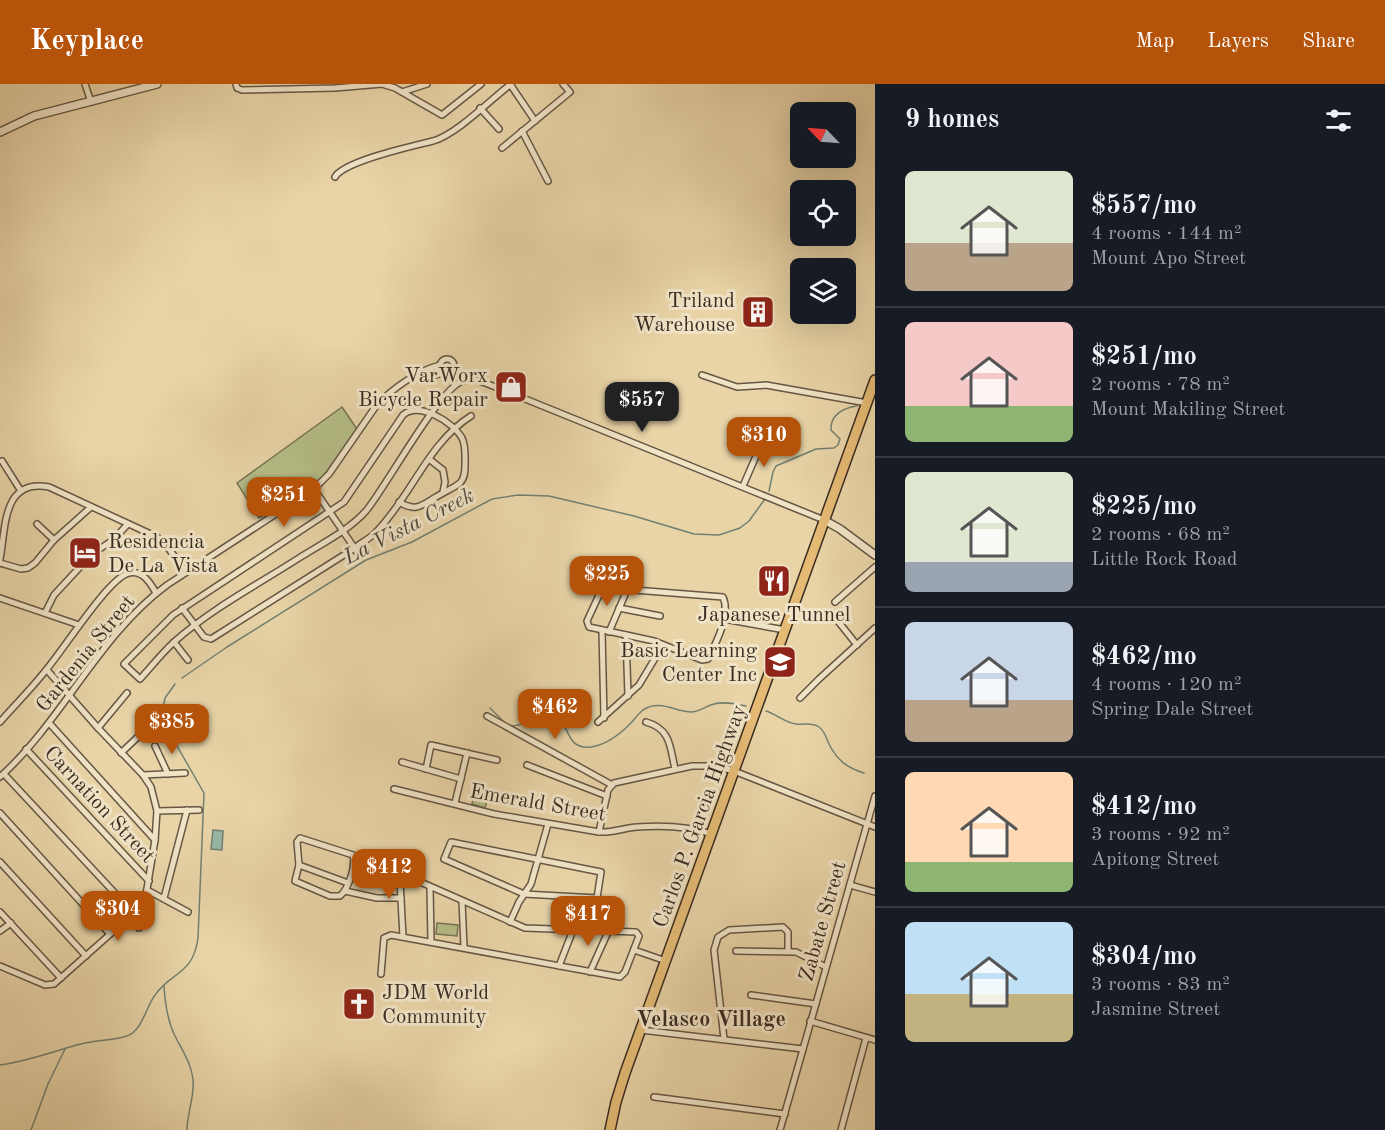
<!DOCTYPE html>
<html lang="en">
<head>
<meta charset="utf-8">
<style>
  body { margin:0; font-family:"Old Standard TT",serif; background:#242831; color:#f1f3f6; height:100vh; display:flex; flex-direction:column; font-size:22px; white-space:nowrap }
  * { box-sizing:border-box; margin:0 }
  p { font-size:20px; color:#9ea1a6 }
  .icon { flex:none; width:33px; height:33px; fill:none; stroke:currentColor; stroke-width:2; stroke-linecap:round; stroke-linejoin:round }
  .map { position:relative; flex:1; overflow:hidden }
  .sheet { display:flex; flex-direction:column; background:#171b24; width:510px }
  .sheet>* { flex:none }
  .needle { width:39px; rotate:295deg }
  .buttons { position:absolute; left:790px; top:18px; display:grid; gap:12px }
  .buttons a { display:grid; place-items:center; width:66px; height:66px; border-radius:9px; background:#171b24; box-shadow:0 6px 24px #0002; font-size:30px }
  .price { position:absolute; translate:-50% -51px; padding:0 14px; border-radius:12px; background:#b45309; color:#fff; font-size:20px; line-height:39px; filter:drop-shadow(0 2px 3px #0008) }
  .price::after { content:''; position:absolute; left:50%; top:36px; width:18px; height:14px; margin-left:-9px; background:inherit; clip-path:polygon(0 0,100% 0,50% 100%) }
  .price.active { background:#222; color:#fff }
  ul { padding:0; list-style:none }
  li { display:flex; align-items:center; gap:18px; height:150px; padding:0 30px }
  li+li { border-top:2px solid #363941 }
  li span { display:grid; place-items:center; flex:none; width:168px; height:120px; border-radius:9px; color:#555 }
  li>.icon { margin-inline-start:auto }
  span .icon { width:72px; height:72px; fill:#fffc; stroke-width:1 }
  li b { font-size:26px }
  h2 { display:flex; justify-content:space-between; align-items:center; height:72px; padding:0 30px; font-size:26px }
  header { display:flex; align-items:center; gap:36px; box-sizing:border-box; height:84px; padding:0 30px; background:#b45309; color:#fff }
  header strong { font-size:28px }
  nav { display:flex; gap:33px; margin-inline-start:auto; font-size:21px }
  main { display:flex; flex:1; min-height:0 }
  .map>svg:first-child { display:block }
  .green { fill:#b5bd87; stroke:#787455; stroke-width:1.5 }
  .water { fill:#97b8a6; stroke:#728072; stroke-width:1.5 }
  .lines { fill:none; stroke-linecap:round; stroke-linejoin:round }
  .stream { stroke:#728072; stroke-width:1.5 }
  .minor-casing { stroke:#665644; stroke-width:8 }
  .tertiary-casing { stroke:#665644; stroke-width:10 }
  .trunk-casing { stroke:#3a2c23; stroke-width:12 }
  .minor { stroke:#f0e3c6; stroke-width:5 }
  .tertiary { stroke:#f0e3c6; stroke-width:7 }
  .trunk { stroke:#e4ba74; stroke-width:9 }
  .labels { text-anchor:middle; stroke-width:6; stroke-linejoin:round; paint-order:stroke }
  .poi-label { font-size:21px; fill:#3a2c23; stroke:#f0e3c6; text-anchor:end }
  .street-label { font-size:21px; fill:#3a2c23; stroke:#f0e3c6 }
  .water-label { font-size:22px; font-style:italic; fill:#4d483d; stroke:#f0e3c6 }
  .neighbourhood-label { font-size:22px; font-weight:bold; fill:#3a2c23; stroke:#f0e3c6 }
</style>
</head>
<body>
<header>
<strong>Keyplace</strong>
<nav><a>Map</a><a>Layers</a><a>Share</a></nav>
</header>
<main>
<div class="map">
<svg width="875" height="1046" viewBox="0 0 875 1046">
  <rect width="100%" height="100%" fill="#e8d4a7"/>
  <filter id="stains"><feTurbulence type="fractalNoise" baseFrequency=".00333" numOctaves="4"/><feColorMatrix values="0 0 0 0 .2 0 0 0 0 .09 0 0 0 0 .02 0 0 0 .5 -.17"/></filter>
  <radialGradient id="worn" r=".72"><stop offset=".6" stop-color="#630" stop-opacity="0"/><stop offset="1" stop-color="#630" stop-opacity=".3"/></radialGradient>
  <g class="green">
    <path d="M342 323 357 345 323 393 315 400 259 434 237 399Z"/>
    <path d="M474 709 488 713 485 724 472 720Z"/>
    <path d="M437 839 458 841 457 852 436 850Z"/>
  </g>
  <path class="water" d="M213 746 223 747 222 766 211 765Z"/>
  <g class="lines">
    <g class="stream">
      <path d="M769 407 773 388 776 382 816 365 834 364 838 361 840 355 831 346C830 331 843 324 857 322"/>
      <path d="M182 594 227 563 366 476 412 458 492 415 518 411 549 412 634 432 694 450 719 451 740 444 749 437 765 415"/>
      <path d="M490 624 506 640"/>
      <path d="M766 627C776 630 786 639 796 640 805 641 812 638 819 643 825 647 826 654 829 660 837 676 847 684 864 689"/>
      <path d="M510 642C526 643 536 627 554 634 572 639 564 666 591 663 605 661 620 650 630 640 634 636 638 630 643 626 660 615 675 628 692 628 701 627 706 622 714 620 724 617 736 620 746 622"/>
      <path d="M164 902C165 919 167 936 175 952 182 966 191 979 193 995 195 1012 187 1029 187 1046"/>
      <path d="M0 981C28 977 54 967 81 960 95 956 112 957 127 952 142 947 146 923 155 911 172 887 193 891 198 854L204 709 177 662 163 625 165 614 175 600"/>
      <path d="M31 1046 48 1000 65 965"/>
    </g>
    <defs>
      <g id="minor">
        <path d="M85 0 91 18"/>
        <path d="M236 0 237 4 242 6 335 4 382 0 395 4 442 31 481 0"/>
        <path d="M510 0 535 37"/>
        <path d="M402 8 427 0"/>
        <path d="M480 24 499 45"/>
        <path d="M522 47 548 97"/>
        <path d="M502 64 570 8 563 0"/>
        <path d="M335 93C344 77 413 62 433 57 457 50 490 16 511 0"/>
        <circle cx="447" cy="282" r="7"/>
        <path d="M419 290 430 292 444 289"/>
        <path d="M702 291 737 303 766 301 867 319"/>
        <path d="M429 375 443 386 445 398 443 408"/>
        <path d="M2 377 21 407"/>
        <path d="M743 402 763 356"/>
        <path d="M314 405 360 472"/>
        <path d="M399 418C416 428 421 422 436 413 444 408 454 404 460 399 465 394 465 387 465 381 465 372 466 362 462 354 453 338 419 317 403 331L344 418 173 531 124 580 140 595C151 583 162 569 174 558 211 525 257 501 299 474 321 460 348 447 366 427 386 403 440 303 463 297 475 293 487 300 498 304L824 436"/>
        <path d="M37 440 54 456"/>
        <path d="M0 475C6 444 2 394 49 403L157 453 166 461 186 488"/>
        <path d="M0 479 21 485 28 484 35 479 54 456 91 423"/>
        <path d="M609 504 723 513C731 531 716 559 708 575L702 576 654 557 589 543 587 537 600 509Z"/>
        <path d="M0 514 79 541"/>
        <path d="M835 518 875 483"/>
        <path d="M182 524 204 553 211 555 355 464C362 458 371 454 377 447 412 411 428 359 471 332"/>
        <path d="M619 524 660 532"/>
        <path d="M45 529 54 511 92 470 113 456 128 440"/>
        <path d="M724 535 785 546"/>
        <path d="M837 536 857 561"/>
        <path d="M602 547 604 634"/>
        <path d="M609 548 627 506"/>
        <path d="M626 551 628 612"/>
        <path d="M174 558 188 576"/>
        <path d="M800 614 819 595 875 544"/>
        <path d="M487 632 612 701"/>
        <path d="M0 638C15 621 32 604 46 586 62 568 109 493 129 489 142 486 150 498 156 509"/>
        <path d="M598 638 639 601 663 561"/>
        <path d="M646 638C671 645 670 663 675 685"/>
        <path d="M50 640 155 756"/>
        <path d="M98 644 127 609"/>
        <path d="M155 662 168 690"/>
        <path d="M26 665 149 797"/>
        <path d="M121 669 143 648"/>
        <path d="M402 678 461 695"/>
        <path d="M527 681 607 712"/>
        <path d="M426 685 431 661 497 676"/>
        <path d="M4 690 138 834 139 844"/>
        <path d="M143 691 185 689"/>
        <path d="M0 693C63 636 99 551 167 501L314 405 329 390 376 322C393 304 417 287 440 281"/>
        <path d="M394 705 494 730 599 748C612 749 624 744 637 743 662 741 688 742 712 750"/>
        <path d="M455 719 467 669"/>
        <path d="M157 727 199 726"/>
        <path d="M0 729 110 850"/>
        <path d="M599 748 608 706 614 699 692 682H716L734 687 875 743"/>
        <path d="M300 754 353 771C356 782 349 804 340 812H330L295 797 299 781 297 758Z"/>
        <path d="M451 758 601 788 597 814 524 810 444 775Z"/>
        <path d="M0 778 86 872"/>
        <path d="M399 778 403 853"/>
        <path d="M299 781 348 799"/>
        <path d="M850 801 875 808"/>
        <path d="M430 803 431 858"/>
        <path d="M147 806 188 828"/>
        <path d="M345 807 377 814H401"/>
        <path d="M164 814 187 726"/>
        <path d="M462 817 464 863"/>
        <path d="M0 828 61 894"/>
        <path d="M510 838 519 818 531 800 548 740"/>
        <path d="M0 847 11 839"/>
        <path d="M634 866 666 877"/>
        <path d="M736 867 796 868 826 883"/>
        <path d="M0 882 45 901 54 900 134 829 145 817 155 756 157 727 151 703 143 691 98 644 47 586"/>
        <path d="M559 882 573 846"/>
        <path d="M590 888 608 848"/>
        <path d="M381 890 384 854 391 851 620 893 625 888 639 852 636 848 525 844 400 789"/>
        <path d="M751 911 816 920"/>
        <path d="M810 937 875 956"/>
        <path d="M641 946 803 965"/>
        <path d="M724 955 714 866 718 853 729 846 783 843 788 848V867"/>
        <path d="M654 1013 785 1030"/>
        <path d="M780 1046 875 712"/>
        <path d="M841 1046 866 954"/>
      </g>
      <g id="tertiary">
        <path d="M0 48 34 32 157 0"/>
        <path d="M824 436 840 445 875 471"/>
      </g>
      <path id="trunk" d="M610 1046 616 1018 625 989 875 296"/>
    </defs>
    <use href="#minor" class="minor-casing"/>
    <use href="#tertiary" class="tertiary-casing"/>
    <use href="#trunk" class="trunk-casing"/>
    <use href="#minor" class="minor"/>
    <use href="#tertiary" class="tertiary"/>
    <use href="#trunk" class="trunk"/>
  </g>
  <defs>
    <symbol id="building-square" viewBox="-11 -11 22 22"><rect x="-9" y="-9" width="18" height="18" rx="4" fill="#8f2418" stroke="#f0e3c6"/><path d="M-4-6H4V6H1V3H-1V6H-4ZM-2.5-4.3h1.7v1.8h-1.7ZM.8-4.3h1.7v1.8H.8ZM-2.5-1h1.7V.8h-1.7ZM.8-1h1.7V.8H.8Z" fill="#fff"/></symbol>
    <symbol id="shop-square" viewBox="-11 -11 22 22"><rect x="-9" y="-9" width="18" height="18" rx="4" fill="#8f2418" stroke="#f0e3c6"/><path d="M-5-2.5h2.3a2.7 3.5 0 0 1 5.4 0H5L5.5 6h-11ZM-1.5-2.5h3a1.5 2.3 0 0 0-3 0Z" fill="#fff"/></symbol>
    <symbol id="hotel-square" viewBox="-11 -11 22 22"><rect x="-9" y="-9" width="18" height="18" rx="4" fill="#8f2418" stroke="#f0e3c6"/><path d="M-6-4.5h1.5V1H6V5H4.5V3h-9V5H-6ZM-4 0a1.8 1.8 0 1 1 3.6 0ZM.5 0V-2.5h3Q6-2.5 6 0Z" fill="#fff"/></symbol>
    <symbol id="restaurant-square" viewBox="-11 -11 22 22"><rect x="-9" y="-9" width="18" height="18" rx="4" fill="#8f2418" stroke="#f0e3c6"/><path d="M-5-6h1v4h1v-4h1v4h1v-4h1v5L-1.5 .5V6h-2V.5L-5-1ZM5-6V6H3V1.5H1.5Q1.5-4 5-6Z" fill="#fff"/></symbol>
    <symbol id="school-square" viewBox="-11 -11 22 22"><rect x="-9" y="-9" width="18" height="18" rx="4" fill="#8f2418" stroke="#f0e3c6"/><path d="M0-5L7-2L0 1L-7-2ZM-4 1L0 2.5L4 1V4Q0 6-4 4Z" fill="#fff"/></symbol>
    <symbol id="church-square" viewBox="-11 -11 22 22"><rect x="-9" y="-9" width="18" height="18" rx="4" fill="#8f2418" stroke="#f0e3c6"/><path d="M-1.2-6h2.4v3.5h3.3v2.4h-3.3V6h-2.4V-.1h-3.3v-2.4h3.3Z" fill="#fff"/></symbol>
  </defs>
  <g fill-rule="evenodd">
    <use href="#building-square" x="739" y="209" width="38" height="38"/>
    <use href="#shop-square" x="492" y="284" width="38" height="38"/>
    <use href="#hotel-square" x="66" y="450" width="38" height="38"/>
    <use href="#restaurant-square" x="755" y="478" width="38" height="38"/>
    <use href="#school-square" x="761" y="559" width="38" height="38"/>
    <use href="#church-square" x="340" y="901" width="38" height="38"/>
  </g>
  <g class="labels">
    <g class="poi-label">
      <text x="735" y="223">Triland<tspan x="735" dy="24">Warehouse</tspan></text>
      <text x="488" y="298">VarWorx<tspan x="488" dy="24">Bicycle Repair</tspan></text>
      <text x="108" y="464" text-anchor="start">Residencia<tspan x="108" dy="24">De La Vista</tspan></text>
      <text x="774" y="537" text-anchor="middle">Japanese Tunnel</text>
      <text x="757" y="573">Basic Learning<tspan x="757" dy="24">Center Inc</tspan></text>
      <text x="382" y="915" text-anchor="start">JDM World<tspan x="382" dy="24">Community</tspan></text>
    </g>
    <g class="street-label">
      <text transform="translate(85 569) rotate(-51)" y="7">Gardenia Street</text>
      <text transform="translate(538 718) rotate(10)" y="7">Emerald Street</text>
      <text transform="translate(100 720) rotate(47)" y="7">Carnation Street</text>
      <text transform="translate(699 732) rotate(-70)" y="7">Carlos P. Garcia Highway</text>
      <text transform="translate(822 837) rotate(-74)" y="7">Zabate Street</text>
    </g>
    <g class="water-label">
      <text transform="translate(408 441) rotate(-27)" y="8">La Vista Creek</text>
    </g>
    <g class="neighbourhood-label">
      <text x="711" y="942">Velasco Village</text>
    </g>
  </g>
  <rect width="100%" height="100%" filter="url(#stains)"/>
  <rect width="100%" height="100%" fill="url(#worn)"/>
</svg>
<div class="buttons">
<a><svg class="needle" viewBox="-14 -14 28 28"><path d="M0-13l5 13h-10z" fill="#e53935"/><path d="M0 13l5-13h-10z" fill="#9ea1a6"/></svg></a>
<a><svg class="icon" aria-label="locate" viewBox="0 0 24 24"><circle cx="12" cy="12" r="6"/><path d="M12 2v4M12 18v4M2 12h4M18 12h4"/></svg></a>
<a><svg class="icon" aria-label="layers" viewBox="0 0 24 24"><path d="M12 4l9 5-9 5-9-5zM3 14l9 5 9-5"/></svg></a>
</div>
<b class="price active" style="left:642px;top:349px">$557</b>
<b class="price" style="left:764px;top:384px">$310</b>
<b class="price" style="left:284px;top:444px">$251</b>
<b class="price" style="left:607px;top:523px">$225</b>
<b class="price" style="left:555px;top:656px">$462</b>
<b class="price" style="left:172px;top:671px">$385</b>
<b class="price" style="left:389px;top:816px">$412</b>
<b class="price" style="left:118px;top:858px">$304</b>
<b class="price" style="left:588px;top:863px">$417</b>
</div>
<section class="sheet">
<h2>9 homes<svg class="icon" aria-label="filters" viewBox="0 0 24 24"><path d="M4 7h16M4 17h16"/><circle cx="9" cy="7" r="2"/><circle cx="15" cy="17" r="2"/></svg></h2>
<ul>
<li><span style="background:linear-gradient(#dfe7d0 60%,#b9a48a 0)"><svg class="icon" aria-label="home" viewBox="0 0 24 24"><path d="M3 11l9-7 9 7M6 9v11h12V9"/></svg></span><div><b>$557/mo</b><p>4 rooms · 144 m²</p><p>Mount Apo Street</p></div></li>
<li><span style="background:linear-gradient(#f6c9c9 70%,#8fb573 0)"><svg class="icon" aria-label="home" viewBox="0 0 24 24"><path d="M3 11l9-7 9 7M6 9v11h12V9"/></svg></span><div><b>$251/mo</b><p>2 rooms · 78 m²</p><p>Mount Makiling Street</p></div></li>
<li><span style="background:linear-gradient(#dfe7d0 75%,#9aa5b1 0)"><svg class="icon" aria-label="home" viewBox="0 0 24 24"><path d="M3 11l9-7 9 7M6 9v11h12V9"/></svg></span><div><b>$225/mo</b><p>2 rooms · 68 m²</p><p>Little Rock Road</p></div></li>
<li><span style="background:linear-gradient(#c9d6e8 65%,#b9a48a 0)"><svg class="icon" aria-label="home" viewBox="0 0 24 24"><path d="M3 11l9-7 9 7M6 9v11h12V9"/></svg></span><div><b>$462/mo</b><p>4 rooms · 120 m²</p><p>Spring Dale Street</p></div></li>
<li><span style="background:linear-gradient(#ffd9b3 75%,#8fb573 0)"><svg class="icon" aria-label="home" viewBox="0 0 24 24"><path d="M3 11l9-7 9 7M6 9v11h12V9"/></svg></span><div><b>$412/mo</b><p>3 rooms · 92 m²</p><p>Apitong Street</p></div></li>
<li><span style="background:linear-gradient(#bfe0f5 60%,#c2b280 0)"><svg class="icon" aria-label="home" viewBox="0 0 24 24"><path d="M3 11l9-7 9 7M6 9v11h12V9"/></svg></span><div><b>$304/mo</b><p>3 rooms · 83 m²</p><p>Jasmine Street</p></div></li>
</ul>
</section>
</main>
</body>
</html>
